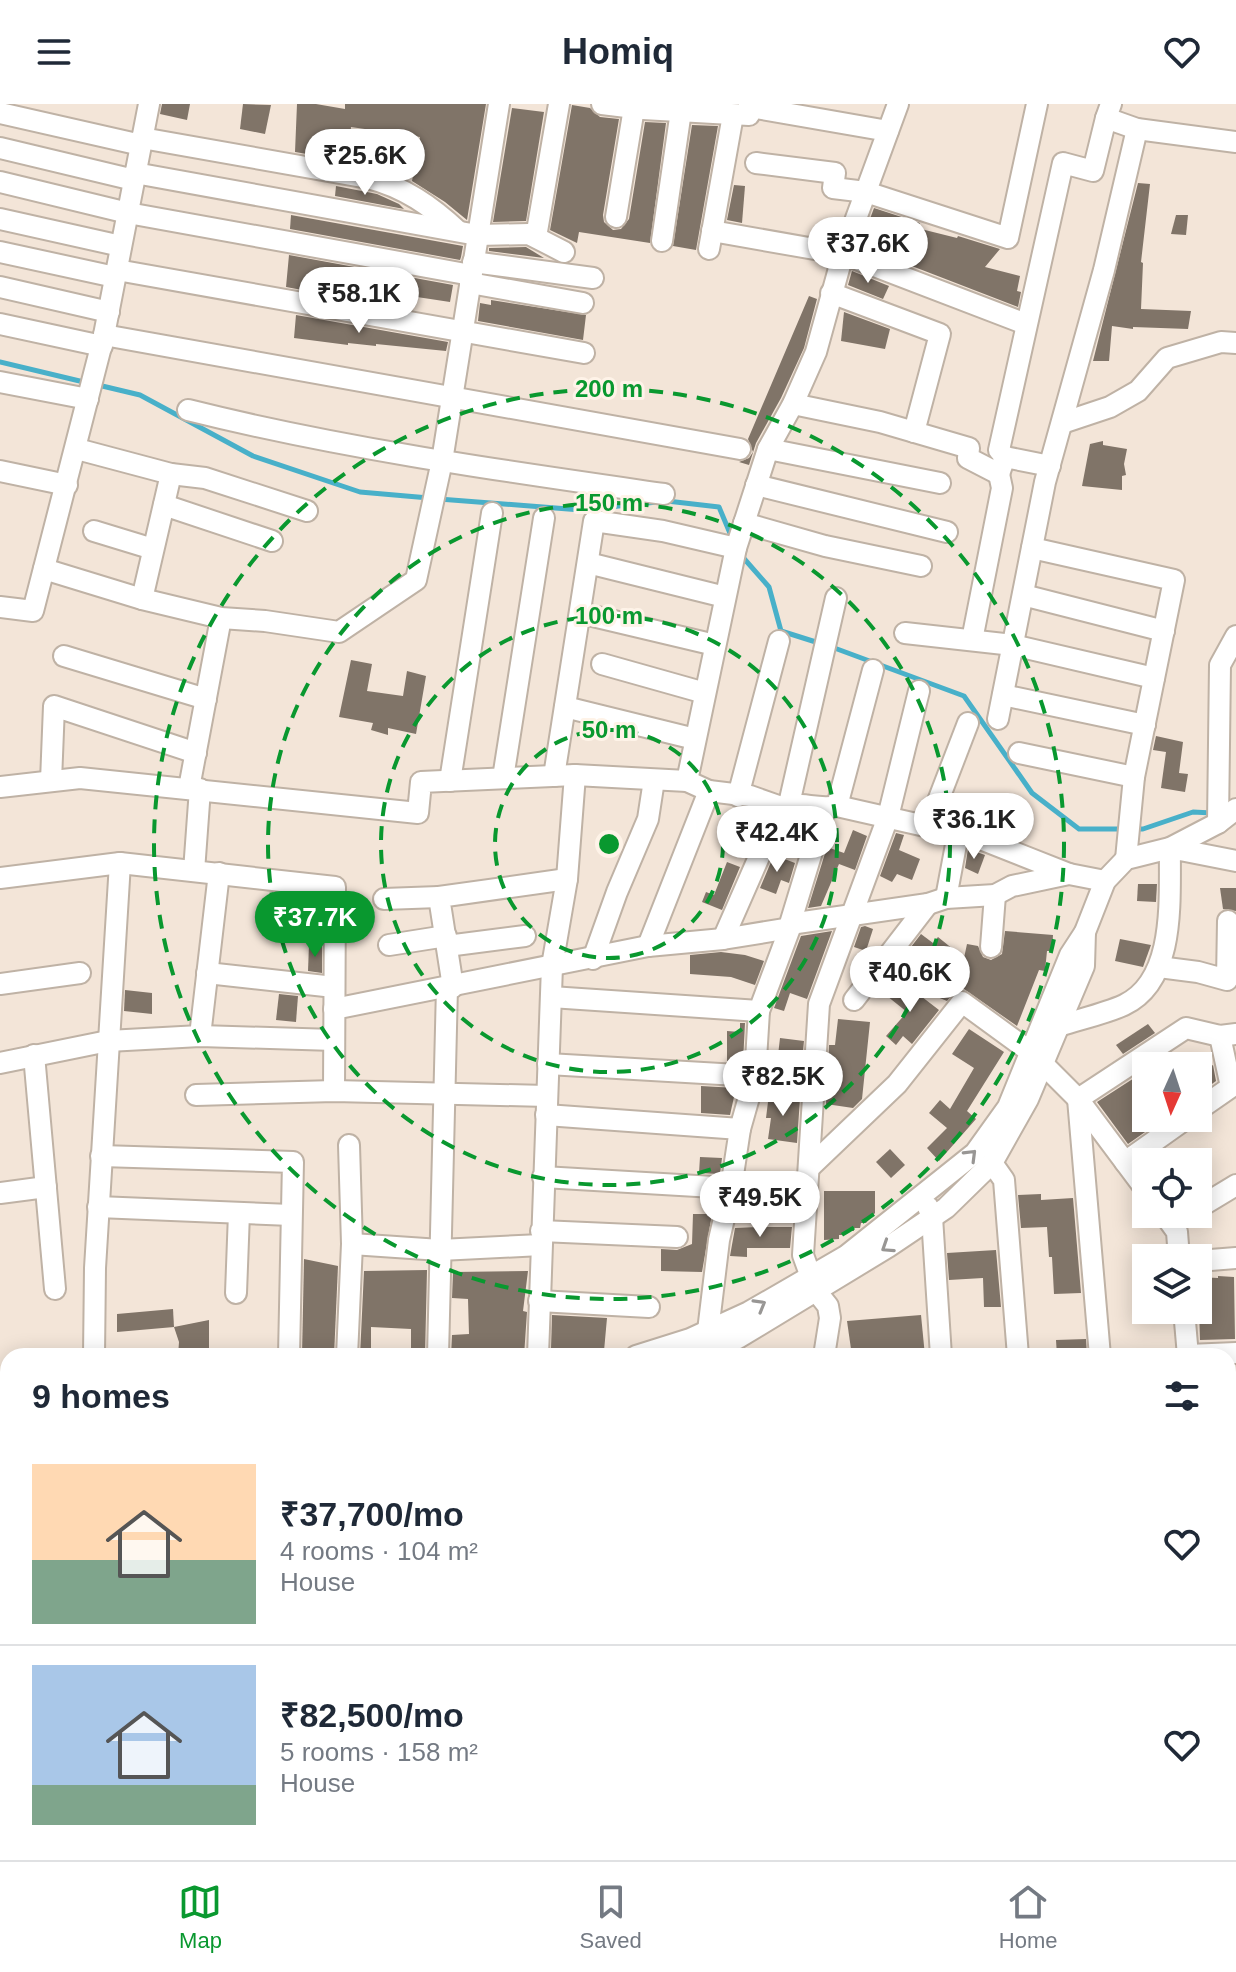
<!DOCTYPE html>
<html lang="en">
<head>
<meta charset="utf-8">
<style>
  body { margin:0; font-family:Helvetica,sans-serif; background:#f2f2f3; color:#1f2937; height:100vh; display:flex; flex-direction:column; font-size:30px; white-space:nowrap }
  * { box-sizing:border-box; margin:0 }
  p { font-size:26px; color:#747a83 }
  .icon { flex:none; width:44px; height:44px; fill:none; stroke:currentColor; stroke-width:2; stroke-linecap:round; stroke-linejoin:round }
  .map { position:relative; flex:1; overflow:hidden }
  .sheet { position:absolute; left:0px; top:1244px; width:1236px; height:512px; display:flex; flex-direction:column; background:#fff; border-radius:24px 24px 0 0; box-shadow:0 4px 20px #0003 }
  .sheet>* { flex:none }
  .needle { width:52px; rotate:183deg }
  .controls { position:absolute; left:1132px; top:948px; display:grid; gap:16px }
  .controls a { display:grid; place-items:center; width:80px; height:80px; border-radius:0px; background:#fff; box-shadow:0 4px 20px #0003; font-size:40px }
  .price { position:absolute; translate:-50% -68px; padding:0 18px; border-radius:28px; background:#fff; color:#222; font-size:26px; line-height:52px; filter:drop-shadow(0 2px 4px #0008) }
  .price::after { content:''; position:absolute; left:50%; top:48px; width:24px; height:18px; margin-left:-12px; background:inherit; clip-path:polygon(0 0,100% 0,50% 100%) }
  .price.on { background:#09982f; color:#fff }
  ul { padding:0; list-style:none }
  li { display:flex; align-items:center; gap:24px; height:200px; padding:0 32px }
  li+li { border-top:2px solid #e0e1e3 }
  li span { display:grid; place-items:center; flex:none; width:224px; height:160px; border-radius:0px; color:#555 }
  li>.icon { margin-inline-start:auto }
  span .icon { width:96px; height:96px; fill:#fffc; stroke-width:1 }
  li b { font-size:34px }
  h2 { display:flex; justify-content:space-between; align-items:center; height:96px; padding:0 32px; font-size:34px }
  header { display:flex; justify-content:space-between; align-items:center; height:104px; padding:0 32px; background:#fff; font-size:36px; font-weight:700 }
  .menu { display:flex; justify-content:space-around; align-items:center; height:112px; border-top:2px solid #e0e1e3; background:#fff; font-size:22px; color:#747a83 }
  .menu a { display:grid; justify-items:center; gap:4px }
  .menu .on { color:#09982f }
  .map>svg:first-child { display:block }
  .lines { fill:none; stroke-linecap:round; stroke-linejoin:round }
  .stream { stroke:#48b0c9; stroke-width:5 }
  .building { fill:#807468 }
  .minor-casing { stroke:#bfb2a5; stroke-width:24 }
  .minor { stroke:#fff; stroke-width:20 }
  .oneway { stroke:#989694 }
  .ring { fill:none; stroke:#09982f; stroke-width:4; stroke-dasharray:14 10 }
  .centre { fill:#09982f; stroke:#fef3e8; stroke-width:4 }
  .ring-label { font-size:24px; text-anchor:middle; font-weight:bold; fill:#09982f; stroke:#fef3e8; stroke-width:6; stroke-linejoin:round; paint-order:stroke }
</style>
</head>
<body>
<header><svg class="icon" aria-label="menu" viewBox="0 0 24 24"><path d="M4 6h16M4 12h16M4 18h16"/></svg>Homiq<svg class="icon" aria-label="heart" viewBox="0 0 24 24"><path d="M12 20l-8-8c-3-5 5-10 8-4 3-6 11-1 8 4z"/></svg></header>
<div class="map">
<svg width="1236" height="1756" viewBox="0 0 1236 1756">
  <rect width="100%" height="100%" fill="#f3e5d8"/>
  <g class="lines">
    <g class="stream">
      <path d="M0 258 88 279"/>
      <path d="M98 281 140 291 253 352 360 388 429 394"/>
      <path d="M439 395 581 406 657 398"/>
      <path d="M667 397 719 403 732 434"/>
      <path d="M740 450 769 483 781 527 819 539"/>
      <path d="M829 542 964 592 1032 689 1079 725H1123"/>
      <path d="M1133 725H1143L1193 708 1212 709"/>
      <path d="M0 1546 8 1541"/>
      <path d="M1228 1578 1236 1576"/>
    </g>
  </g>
  <g class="building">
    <path d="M162 0H190L187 16 160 10Z"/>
    <path d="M243 0 271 1 265 30 240 25Z"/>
    <path d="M297 0H316L345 5V0H486L467 116 445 98 412 77 420 33 351 23 350 35 333 34 331 54 295 48Z"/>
    <path d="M572 1 590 4 600 13 619 15 603 111 604 118 613 126 621 125 629 115 645 18 666 19 650 139 579 128 577 139 550 126Z"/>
    <path d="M512 4 544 8 526 117 493 118Z"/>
    <path d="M692 21 718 22 696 146 673 142Z"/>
    <path d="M1138 79 1150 80 1141 158 1143 159 1141 205 1191 207 1188 225 1133 223V225L1112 222 1109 257H1093Z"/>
    <path d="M734 81 745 82 742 119 727 116Z"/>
    <path d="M336 82 377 90 399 100 404 105 335 92Z"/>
    <path d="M874 104 920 119 917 124 957 134 958 132 1000 145 985 163 1020 172 1017 187 1021 188 1018 203 860 142Z"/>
    <path d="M291 111 463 142 461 153 460 156 290 125Z"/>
    <path d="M1176 111H1188L1186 131 1171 130Z"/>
    <path d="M526 143 544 154 489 147V144Z"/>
    <path d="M289 151 453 181 450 198 384 188 382 200 363 196 364 184 314 180 313 188 286 183Z"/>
    <path d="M852 167 889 182 883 195 848 181Z"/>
    <path d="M809 192 817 195 804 244 781 294 756 339 749 361 739 358 749 354 753 348 748 335Z"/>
    <path d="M491 196 586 211 583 236 478 217 480 199 491 201Z"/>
    <path d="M844 208 890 225 885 245 841 237Z"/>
    <path d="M296 211 448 238 446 247 376 240V242L348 239V241L294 234Z"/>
    <path d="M1103 337V341L1127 345 1124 360 1126 371 1122 372V386L1082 382 1090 340Z"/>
    <path d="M351 556 372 560 367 587 403 592 407 567 426 572 416 630 388 624V631L371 626 373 619 339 613Z"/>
    <path d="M1156 632 1183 638 1179 669 1188 670 1185 688 1161 684 1166 648 1153 646Z"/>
    <path d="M853 726 867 732 855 766 839 760 821 802 808 804 827 743 844 749Z"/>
    <path d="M896 729 904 731 899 746 920 755 912 776 897 770 892 778 880 772Z"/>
    <path d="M968 745 985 751 978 770 965 764Z"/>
    <path d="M774 751 795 759 789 779 781 776 776 790 760 784Z"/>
    <path d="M727 758 740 763 722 806 702 798 706 788 714 791Z"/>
    <path d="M1138 780H1157L1156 798 1137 797Z"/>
    <path d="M1220 784H1236V807L1223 805Z"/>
    <path d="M287 799 305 802 300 835 283 833Z"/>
    <path d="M865 822 873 825 866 847 854 843 861 823Z"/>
    <path d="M832 827 807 895 790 889 784 907 774 904 801 832Z"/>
    <path d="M1005 827 1053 831 1052 847H1047L1045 867 1039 866 1017 922 964 885 956 886 947 897 925 888 941 870 920 853 903 873 894 865 921 830 933 839 938 833 964 854 967 840 978 842 983 853 991 856 1002 850Z"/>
    <path d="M1120 835 1151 841 1143 863 1115 857Z"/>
    <path d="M309 841 322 842V869L308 867Z"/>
    <path d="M721 848 745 851 764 857 755 881 731 873 690 870V851Z"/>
    <path d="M900 876 939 906 912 940 903 932 896 941 886 932 907 908 887 892Z"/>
    <path d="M125 886 152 889V910L124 907Z"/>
    <path d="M279 890 298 892 296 918 276 916Z"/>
    <path d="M838 915 870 918 862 995 853 1004 826 1000 829 941H835Z"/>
    <path d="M740 919H745L743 958 727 957V927L740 928Z"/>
    <path d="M1148 920 1155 929 1123 950 1116 941Z"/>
    <path d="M969 925 1004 948 967 1007 976 1015 939 1057 927 1044 947 1024 929 1009 940 996 950 1005 974 964 952 950Z"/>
    <path d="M780 934 804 937 802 957 795 956 794 962 777 960Z"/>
    <path d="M1213 961 1216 977 1198 990V970Z"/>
    <path d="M1142 969 1146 974V1014H1165L1128 1040 1097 998Z"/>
    <path d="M701 982 736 984 730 1011 701 1009Z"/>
    <path d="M769 990 800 994 797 1039 768 1035 771 1014H766Z"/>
    <path d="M890 1045 905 1061 891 1074 876 1058Z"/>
    <path d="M700 1053 722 1054 720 1070 699 1069Z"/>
    <path d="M770 1069 795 1072 794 1089 768 1086Z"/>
    <path d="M824 1087H875V1109L866 1119H861L860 1124H854V1127H845V1131H839V1135L824 1136Z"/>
    <path d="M1041 1090V1096L1073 1094 1081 1189 1054 1190 1052 1153H1049L1047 1123 1021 1124 1018 1091Z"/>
    <path d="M693 1110H712L702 1168 661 1167V1145L677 1146 692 1140Z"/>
    <path d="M758 1123H792L790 1144H747V1153L730 1152 735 1124Z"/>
    <path d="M996 1146 1001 1203H984L983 1174 949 1176 947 1149Z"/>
    <path d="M304 1155 338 1162 334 1252H302Z"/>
    <path d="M427 1166 425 1252H411V1225L371 1223V1252H360L364 1167Z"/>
    <path d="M528 1167 523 1207 527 1208 524 1252H451L452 1231 469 1230 468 1195 452 1194 453 1168Z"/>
    <path d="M1218 1172 1234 1173 1235 1235 1200 1236 1198 1173 1218 1174Z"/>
    <path d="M173 1205 174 1223 117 1228V1210Z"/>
    <path d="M552 1211 607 1214 604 1247 551 1245Z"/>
    <path d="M921 1211 925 1252H852L847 1217Z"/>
    <path d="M209 1216V1252H178L179 1238 174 1223Z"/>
    <path d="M1086 1235 1087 1251 1057 1252 1056 1236Z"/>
  </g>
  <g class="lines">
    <defs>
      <g id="minor">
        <path d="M602 0 643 5 749 11V0"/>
        <path d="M1111 0 1106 14 1137 25 1236 38"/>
        <path d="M750 3 888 27"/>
        <path d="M0 9 141 41"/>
        <path d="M142 34 368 74C404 83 431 102 458 127"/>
        <path d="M0 44 134 76"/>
        <path d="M756 59 835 69 833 84 866 88 1008 134 1037 0"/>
        <path d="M135 69 477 131 529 130 564 148"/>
        <path d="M0 78 128 109 471 171"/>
        <path d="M616 113 634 4"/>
        <path d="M0 115 121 142"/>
        <path d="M712 127 843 150 1026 220"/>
        <path d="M536 133 559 0"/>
        <path d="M662 137 682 0"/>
        <path d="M709 145 733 11"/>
        <path d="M0 148 115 173"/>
        <path d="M473 158 593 174"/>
        <path d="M117 166 584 249"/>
        <path d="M470 179 583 199"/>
        <path d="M0 183 109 208"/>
        <path d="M831 189 940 230 914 328"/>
        <path d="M0 220 102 242"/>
        <path d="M104 231 740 345"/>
        <path d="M0 278 88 295"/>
        <path d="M793 300 880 318 969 344 968 354 999 370 1005 353 1050 362"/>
        <path d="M188 306C344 345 504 367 664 390"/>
        <path d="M1062 319 1110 303 1138 287 1167 254 1221 238 1236 239"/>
        <path d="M77 345 171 370 205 374 307 407"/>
        <path d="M768 345 940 379"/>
        <path d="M1005 353 999 346 1063 59 1093 67 1106 14"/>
        <path d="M0 367 67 381"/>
        <path d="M756 381 947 428"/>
        <path d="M164 401 272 437"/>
        <path d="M744 419 825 442 921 462"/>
        <path d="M94 427 153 445"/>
        <path d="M1032 444 1174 476 1134 673 1126 755"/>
        <path d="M588 459 725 493"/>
        <path d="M44 465 142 495 221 514 265 517 339 528 416 476 442 357 499 0"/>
        <path d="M1023 491 1164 527"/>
        <path d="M142 495 171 370"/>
        <path d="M0 503 33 507 104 231 149 0"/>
        <path d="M580 509 715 541"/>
        <path d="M905 529 1013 541 1154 574"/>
        <path d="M972 536 1002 384 999 370"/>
        <path d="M64 552 206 595"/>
        <path d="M602 560 705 589"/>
        <path d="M1003 591 1145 621"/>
        <path d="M565 603 695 635"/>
        <path d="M998 615 1045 378 1104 166 1137 25"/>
        <path d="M1019 649 1134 673"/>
        <path d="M554 672 594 417 663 427 736 444"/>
        <path d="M503 674 544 414"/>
        <path d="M51 677 54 602 196 649"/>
        <path d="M450 677 492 409"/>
        <path d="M687 677 736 444 768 345 793 300 816 248 843 150 898 0"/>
        <path d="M0 683 80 674 418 709 421 678 575 671 687 677 709 687 750 692 781 703C798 696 818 707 837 702L978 734 1069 770"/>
        <path d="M189 684 221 514"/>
        <path d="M738 692 779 537"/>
        <path d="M789 700 836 494"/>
        <path d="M837 702 873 566"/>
        <path d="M1218 719 1220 561 1236 532"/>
        <path d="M928 723 968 619"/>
        <path d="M194 767 200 685"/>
        <path d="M0 774 120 759 335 783 334 987"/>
        <path d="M946 794 958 730"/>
        <path d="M384 795 439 793"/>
        <path d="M790 820 825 705"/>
        <path d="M723 835 781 703"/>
        <path d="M389 841 446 832"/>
        <path d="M447 842 525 832"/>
        <path d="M648 842 709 687"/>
        <path d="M991 843 995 791"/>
        <path d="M593 855 617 788 648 715 654 676"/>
        <path d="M1159 863 1198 868 1227 876 1228 817"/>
        <path d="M207 869 334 883"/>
        <path d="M0 880 80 869"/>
        <path d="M453 883 439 793 567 775"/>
        <path d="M551 893 759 907 790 824"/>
        <path d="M854 896 928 800"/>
        <path d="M334 905 648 842 723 835 790 824V820L928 800 946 794 995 791 1012 782 1069 770 1105 777"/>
        <path d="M1059 922C1080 915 1104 910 1124 901 1177 876 1169 793 1170 744L1236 757"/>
        <path d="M200 932 219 769"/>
        <path d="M34 951 55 1185"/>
        <path d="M0 959 108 937 200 932 334 936"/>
        <path d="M548 960 755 972 756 964 772 977 814 983"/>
        <path d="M196 991 334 987 547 992"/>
        <path d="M1198 1006 1231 983 1220 932"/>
        <path d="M546 1011 740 1025 731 1084 719 1136 708 1227"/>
        <path d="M740 1025 755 972 759 907"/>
        <path d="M101 1052 293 1058 289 1252"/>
        <path d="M1125 1058 1187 1014"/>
        <path d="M992 1059 1004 1076 1018 1252"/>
        <path d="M810 1063 897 980 962 898 1032 949 1078 995 1146 1086"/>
        <path d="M543 1073 731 1084"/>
        <path d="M0 1089 46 1083"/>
        <path d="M98 1103 291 1111"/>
        <path d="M928 1103 932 1113 941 1252"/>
        <path d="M1198 1104 1236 1081"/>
        <path d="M1164 1110 1177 1128 1179 1154"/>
        <path d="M541 1127 677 1133"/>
        <path d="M352 1140 440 1146 541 1141"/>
        <path d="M1198 1157 1236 1154"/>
        <path d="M236 1189 239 1109"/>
        <path d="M539 1197 649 1203"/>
        <path d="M1184 1206 1188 1252"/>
        <path d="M1188 1251 1236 1249"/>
        <path d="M94 1252 95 1164 120 759"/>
        <path d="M347 1252 352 1140 349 1041"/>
        <path d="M438 1252 447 883"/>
        <path d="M538 1252 552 862 567 775 575 671"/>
        <path d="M636 1252 690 1235 749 1208 846 1152 975 1049 1008 1003 1070 851 1085 828 1105 777 1126 755 1170 744 1218 719 1236 705"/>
        <path d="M695 1252 738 1234 888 1143 946 1104 992 1059 1028 995 1084 862 1085 828"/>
        <path d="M824 1252 830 1214 828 1202 816 1187 803 1151 819 900 888 713 919 587"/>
        <path d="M1100 1252 1078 995 1186 924 1220 932 1236 930"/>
        <path d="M0 1299 4 1340"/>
        <path d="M1228 1323H1236"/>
        <path d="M0 1363 8 1360"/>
        <path d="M0 1403 8 1437"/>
        <path d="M1228 1521 1232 1563"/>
        <path d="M405 1748 407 1756"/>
        <path d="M206 1756 235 1748"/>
        <path d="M481 1756 511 1748"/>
      </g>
    </defs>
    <use href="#minor" class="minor-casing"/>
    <use href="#minor" class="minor"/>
  </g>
  <defs><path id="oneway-chevron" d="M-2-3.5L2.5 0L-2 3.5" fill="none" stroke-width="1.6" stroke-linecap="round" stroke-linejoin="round" transform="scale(2)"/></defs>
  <g class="oneway">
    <use href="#oneway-chevron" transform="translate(971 1051) rotate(-45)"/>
    <use href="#oneway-chevron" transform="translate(887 1143) rotate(147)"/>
    <use href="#oneway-chevron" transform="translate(760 1201) rotate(-30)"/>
  </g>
  <g class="ring">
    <circle cx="609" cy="740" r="114"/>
    <circle cx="609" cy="740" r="228"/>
    <circle cx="609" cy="740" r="341"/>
    <circle cx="609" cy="740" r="455"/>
  </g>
  <circle cx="609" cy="740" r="12" class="centre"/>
  <g class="ring-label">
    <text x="609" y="293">200 m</text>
    <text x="609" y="407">150 m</text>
    <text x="609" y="520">100 m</text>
    <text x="609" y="634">50 m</text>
  </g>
</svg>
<div class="controls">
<a><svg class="needle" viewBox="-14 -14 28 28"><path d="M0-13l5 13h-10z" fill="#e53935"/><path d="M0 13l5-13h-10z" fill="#747a83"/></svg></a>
<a><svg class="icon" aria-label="locate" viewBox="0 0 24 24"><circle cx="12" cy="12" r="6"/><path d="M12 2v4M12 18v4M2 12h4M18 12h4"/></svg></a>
<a><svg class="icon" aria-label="layers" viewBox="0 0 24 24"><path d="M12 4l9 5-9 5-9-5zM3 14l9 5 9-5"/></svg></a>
</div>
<b class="price" style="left:365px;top:93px">₹25.6K</b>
<b class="price" style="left:868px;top:181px">₹37.6K</b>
<b class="price" style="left:359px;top:231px">₹58.1K</b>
<b class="price" style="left:974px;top:757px">₹36.1K</b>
<b class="price" style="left:777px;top:770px">₹42.4K</b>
<b class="price on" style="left:315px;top:855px">₹37.7K</b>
<b class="price" style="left:910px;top:910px">₹40.6K</b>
<b class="price" style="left:783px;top:1014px">₹82.5K</b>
<b class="price" style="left:760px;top:1135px">₹49.5K</b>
<section class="sheet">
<h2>9 homes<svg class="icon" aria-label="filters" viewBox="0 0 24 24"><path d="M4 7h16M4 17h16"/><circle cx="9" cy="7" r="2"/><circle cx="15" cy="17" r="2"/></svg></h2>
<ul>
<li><span style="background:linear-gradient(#ffd9b3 60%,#7fa58c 0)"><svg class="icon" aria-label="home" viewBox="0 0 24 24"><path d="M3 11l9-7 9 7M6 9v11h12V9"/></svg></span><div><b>₹37,700/mo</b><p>4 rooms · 104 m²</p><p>House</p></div><svg class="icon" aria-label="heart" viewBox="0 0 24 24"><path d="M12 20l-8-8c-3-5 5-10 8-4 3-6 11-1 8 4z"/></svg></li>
<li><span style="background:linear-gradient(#a9c7e8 75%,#7fa58c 0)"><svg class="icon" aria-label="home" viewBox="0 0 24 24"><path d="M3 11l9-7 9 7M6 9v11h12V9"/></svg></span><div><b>₹82,500/mo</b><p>5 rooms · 158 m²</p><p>House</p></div><svg class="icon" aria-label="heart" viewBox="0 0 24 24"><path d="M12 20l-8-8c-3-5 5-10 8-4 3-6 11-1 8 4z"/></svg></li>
</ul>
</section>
</div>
<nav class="menu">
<a class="on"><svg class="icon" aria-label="map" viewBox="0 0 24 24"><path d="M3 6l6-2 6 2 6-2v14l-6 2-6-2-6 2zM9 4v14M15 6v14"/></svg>Map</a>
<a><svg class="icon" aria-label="saved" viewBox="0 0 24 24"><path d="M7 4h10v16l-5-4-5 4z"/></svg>Saved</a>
<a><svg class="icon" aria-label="home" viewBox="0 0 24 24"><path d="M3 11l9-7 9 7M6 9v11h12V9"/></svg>Home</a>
</nav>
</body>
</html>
